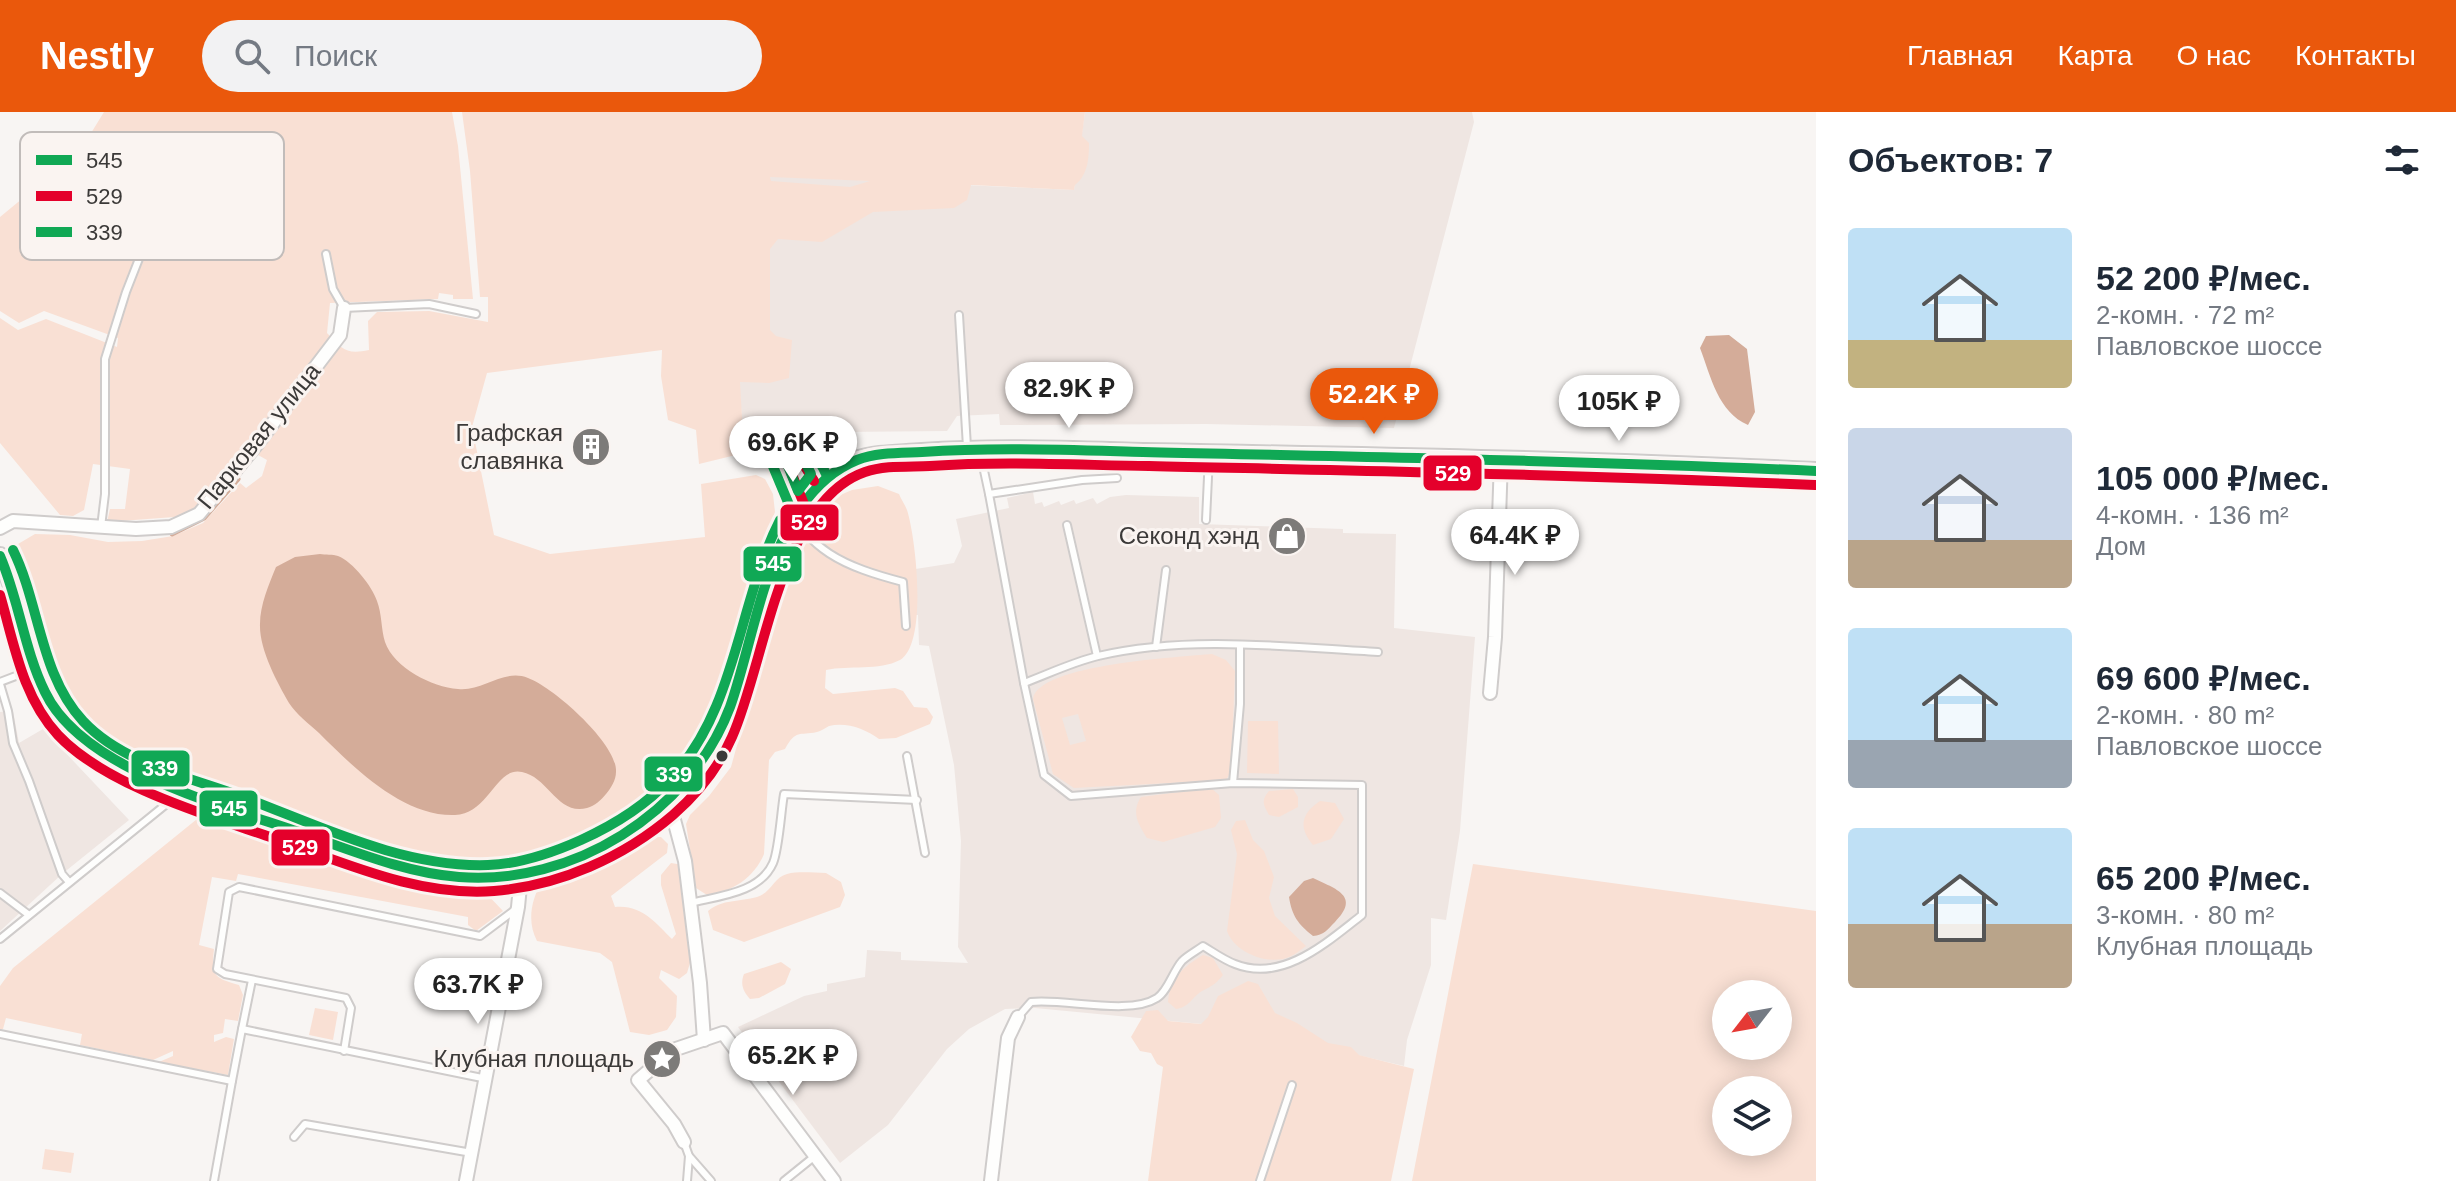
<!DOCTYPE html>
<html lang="ru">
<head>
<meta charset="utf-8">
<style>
  body { margin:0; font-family:Helvetica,sans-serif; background:#f2f2f3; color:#1f2937; height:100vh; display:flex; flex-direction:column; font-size:30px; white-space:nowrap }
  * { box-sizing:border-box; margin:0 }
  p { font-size:26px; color:#747a83 }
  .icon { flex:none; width:44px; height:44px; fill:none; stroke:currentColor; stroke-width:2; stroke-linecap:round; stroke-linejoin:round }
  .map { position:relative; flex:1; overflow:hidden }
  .sheet { display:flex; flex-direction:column; background:#fff; width:640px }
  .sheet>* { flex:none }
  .needle { width:52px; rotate:239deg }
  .buttons { position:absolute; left:1712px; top:868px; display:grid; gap:16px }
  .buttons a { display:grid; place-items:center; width:80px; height:80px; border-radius:50%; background:#fff; box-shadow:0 4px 20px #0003; font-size:40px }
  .price { position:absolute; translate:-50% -68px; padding:0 18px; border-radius:28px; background:#fff; color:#222; font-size:26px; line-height:52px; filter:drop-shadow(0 2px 4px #0008) }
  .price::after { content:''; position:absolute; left:50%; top:48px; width:24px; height:18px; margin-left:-12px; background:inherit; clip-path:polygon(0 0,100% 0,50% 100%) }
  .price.on { background:#ea580c; color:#fff }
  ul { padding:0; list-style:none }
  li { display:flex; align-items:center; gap:24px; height:200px; padding:0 32px }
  li span { display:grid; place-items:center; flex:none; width:224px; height:160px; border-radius:8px; color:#555 }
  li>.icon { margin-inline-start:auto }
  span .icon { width:96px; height:96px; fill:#fffc; stroke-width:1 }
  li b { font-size:34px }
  h2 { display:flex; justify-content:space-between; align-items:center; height:96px; padding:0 32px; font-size:34px }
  header { display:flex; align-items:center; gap:48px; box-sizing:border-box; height:112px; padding:0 40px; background:#ea580c; color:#fff }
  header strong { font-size:38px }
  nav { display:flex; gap:44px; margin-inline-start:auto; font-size:28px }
  .search { width:560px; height:72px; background:#f2f2f3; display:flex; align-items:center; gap:20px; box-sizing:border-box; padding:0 28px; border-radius:44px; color:#747a83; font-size:30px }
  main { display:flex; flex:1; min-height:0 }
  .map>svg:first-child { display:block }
  .built { fill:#efe6e2 }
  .green { fill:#f9e0d4; fill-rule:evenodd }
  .water { fill:#d4ac99 }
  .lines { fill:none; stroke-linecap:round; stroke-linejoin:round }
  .stream { stroke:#d4ac99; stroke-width:5 }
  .service-casing { stroke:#cfcccb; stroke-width:10 }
  .minor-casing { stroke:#cfcccb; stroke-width:16 }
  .secondary-casing { stroke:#cfcccb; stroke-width:20 }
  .service { stroke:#fefefd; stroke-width:6 }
  .minor { stroke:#fefefd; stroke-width:12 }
  .secondary { stroke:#fefefd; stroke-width:16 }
  .bus-1-casing { stroke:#faf4f1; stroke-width:16 }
  .bus-2-casing { stroke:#faf4f1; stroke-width:16 }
  .bus-3-casing { stroke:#faf4f1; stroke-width:16 }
  .bus-1 { stroke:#10a855; stroke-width:10 }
  .bus-2 { stroke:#e4002b; stroke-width:10 }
  .bus-3 { stroke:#10a855; stroke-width:10 }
  .bus-dot { fill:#3b3938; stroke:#faf4f1; stroke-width:3 }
  .labels { text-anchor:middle; stroke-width:6; stroke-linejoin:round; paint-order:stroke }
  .poi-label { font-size:24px; fill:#3b3938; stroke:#faf4f1; text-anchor:end }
  .street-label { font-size:24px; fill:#3b3938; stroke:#faf4f1 }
  .key { fill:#faf4f1; stroke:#c1bcba; stroke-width:2 }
  .key-label { font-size:22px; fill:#3b3938 }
  .line-badge { stroke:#faf4f1; stroke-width:3 }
  .badge-label { font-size:22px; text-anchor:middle; font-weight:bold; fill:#fff }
</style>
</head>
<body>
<header>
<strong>Nestly</strong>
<div class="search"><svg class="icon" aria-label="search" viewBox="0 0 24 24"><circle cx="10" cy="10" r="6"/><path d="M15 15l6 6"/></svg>Поиск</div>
<nav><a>Главная</a><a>Карта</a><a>О нас</a><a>Контакты</a></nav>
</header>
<main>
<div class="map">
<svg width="1816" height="1069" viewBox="0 0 1816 1069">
  <rect width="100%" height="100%" fill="#f8f5f3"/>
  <g class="built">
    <path d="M1085 0H1472L1474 10 1394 316 1206 312 1000 313 999 302 957 304 947 319 743 321 739 270H769L770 64 1074 78Z"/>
    <path d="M1033 380 1035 392 1042 390 1044 395 1059 389 1061 393 1074 388 1076 392 1093 386 1097 392 1110 385 1126 383 1199 385V412L1343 417V421L1396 422 1394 516 1475 525 1460 719 1446 808 1431 806V853L1407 928 1404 954 1244 916 1035 896 1005 897 969 917 947 937 888 1013 840 1051 738 915 804 884 827 879V872L865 865 867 838 901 840V848L968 851 958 835 961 729 954 653 929 534 919 533 918 503H912L909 458 954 451 962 434 956 407 1009 396 1007 386Z"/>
    <path d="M8 599H13L19 631 43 617 129 708 62 762 0 819V600Z"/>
  </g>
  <g class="green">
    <path d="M104 0H452L458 34 473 187H453V183L439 181 438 187 330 191 327 221C342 237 346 243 369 238L368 209 377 200 429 199 488 210V185H480L470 59 462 0H1085L1082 24 1089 31C1089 46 1088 63 1075 73L1074 78 971 73 967 88 954 96 873 100 822 130 778 127 770 137V218L776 224 792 228 789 266 769 271 740 270 744 341 699 352 696 318 668 308 661 264 662 238 487 261 472 315 494 423 550 442 705 425 701 372 756 363 765 367 773 382 775 400 764 429 713 596 679 654 653 681 603 717 570 734 535 743 494 748 448 745 384 733 224 675 129 637 93 614 66 585 53 563 15 442 18 432 35 422 70 423 108 430 142 429 173 424 203 411 240 371 246 376 262 364 267 348 258 343 248 349 188 404 107 410 110 397H125L130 357 93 352 84 398 73 404 60 403 0 331V206L18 218 46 207 117 235 118 226 44 199 19 211 0 199V105L80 39ZM770 65 870 69 850 75 771 69Z"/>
    <path d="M878 374 899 382C901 387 905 393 907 398 916 426 928 532 900 548 879 559 849 553 826 558L825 576 833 582 895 576 903 579 914 595 927 596 933 605 930 612 896 626 879 627C865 617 847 610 829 614 825 616 821 619 817 620 799 624 796 617 785 637L775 640 769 648 764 742C754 766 732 780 707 783L696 776 686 712 690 703 709 684 731 655 786 454 809 422 820 398 833 386 852 378Z"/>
    <path d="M1212 542 1226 548 1235 559 1231 659 1226 668 1074 676 1053 662 1033 587C1038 552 1181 545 1212 542ZM1078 602 1086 629 1070 633 1062 606Z"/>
    <path d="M1248 609H1278L1279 662 1247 661Z"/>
    <path d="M1211 676 1219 683 1221 706 1215 715 1163 730 1147 726C1138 712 1131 700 1141 685Z"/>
    <path d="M1293 677 1298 685V695L1279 705 1269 703C1263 693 1261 688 1269 679Z"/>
    <path d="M1320 689 1335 691 1344 707 1331 727 1313 733C1298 715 1301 702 1320 689Z"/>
    <path d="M202 703C295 735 386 771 484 779L503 799 476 819 468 813V805L238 762 236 769 212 765 199 833 214 837C211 864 214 866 239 873L243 883 238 909 225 907 223 921 214 923V930L226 925 234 927 228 963 159 950 173 944V939L153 948 80 933 82 922 6 906 3 917H0V874L13 856Z"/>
    <path d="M1245 708 1253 728 1264 739 1274 765 1269 786 1275 804 1306 834C1298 840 1292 845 1283 847 1262 851 1234 839 1227 819L1237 742 1231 718 1236 709Z"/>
    <path d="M652 725H661L668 732 667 741 611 784 615 795C641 792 656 811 672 827L676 822 661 773V763L671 751 683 753 692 844 687 861 679 867 661 858 659 866 677 884 676 905 667 918 649 923 630 920 612 850 600 841 537 829C527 810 531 789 541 771L596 756Z"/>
    <path d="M1473 752 1816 799V1069H1412ZM1726 882H1778V934H1726ZM1726 978H1778V1030H1726Z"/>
    <path d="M826 761 841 770 845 783 840 795 744 830 713 818 708 799C722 787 740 790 757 785 771 781 774 765 787 762 799 759 814 761 826 761Z"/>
    <path d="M1203 843 1213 846 1223 863C1216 872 1212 874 1202 879 1191 886 1190 895 1176 897L1168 890C1170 866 1183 855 1203 843Z"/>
    <path d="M781 850 791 857 785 872 759 886 750 887C743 879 740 872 744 862Z"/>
    <path d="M1248 869 1258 872 1275 901 1297 911 1328 931 1351 935 1359 943 1414 957 1391 1069H1148L1163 955 1157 952 1151 941 1140 939 1131 925 1146 899 1158 898 1168 909 1201 912 1208 905 1218 884Z"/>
    <path d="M315 896 338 900 333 928 309 923Z"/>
    <path d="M45 1037 74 1041 71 1061 42 1057Z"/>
  </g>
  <g class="water">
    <path d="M1729 223 1747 237 1755 300 1748 313C1718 300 1711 265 1700 236L1706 224Z"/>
    <path d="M320 442C325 443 333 442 338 444 353 450 372 474 377 489 382 502 381 517 385 530 394 556 432 575 458 577 482 580 504 556 528 566 553 575 618 632 616 660 616 668 611 676 606 682 601 688 595 694 587 696 558 704 548 665 522 660 496 654 489 702 455 703 403 705 353 655 319 621 309 612 296 602 289 591 277 570 259 537 260 512 260 493 269 472 276 455L295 445Z"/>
    <path d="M1313 766C1336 777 1361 784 1335 810 1327 818 1324 823 1313 824 1298 812 1292 804 1289 785L1304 769Z"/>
  </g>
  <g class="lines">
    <path class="stream" d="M172 422 204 406 238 367"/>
    <defs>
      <g id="service">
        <path d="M326 142 333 177 344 196 429 192 476 202"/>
        <path d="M959 203 967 335"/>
        <path d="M980 340 989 382 1082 368 1117 366"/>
        <path d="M827 364C824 358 823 350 819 345 808 329 782 328 771 343 772 356 778 367 782 380 804 439 846 455 903 470L906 514"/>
        <path d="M989 382 1024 571 1044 663 1071 684 1233 671 1362 673V803C1327 830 1283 871 1235 852 1224 848 1213 840 1203 834 1196 839 1187 844 1182 849 1173 859 1168 879 1157 886 1129 904 1065 886 1031 890L1018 905"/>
        <path d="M1206 408 1209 344"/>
        <path d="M1067 413 1097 544"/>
        <path d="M101 415 105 382V247L126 180 153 111"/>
        <path d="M1156 535 1166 458"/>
        <path d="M0 570 34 557"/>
        <path d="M1024 571C1048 562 1073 550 1098 544 1189 523 1287 535 1378 540"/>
        <path d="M0 572 8 599 13 631 29 669 62 762 69 770"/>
        <path d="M907 644 925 741"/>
        <path d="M1233 671 1240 592V533"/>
        <path d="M0 781 29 803"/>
        <path d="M690 791C718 784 760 781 773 751 779 737 781 699 784 682L917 688"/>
        <path d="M0 827 180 681"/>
        <path d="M242 917 252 868"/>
        <path d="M0 922 232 969 242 917 487 967"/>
        <path d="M344 939 351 896 346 886 225 862 217 857 229 780 239 775 480 824 516 797"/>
        <path d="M294 1025 305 1012 472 1041"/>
        <path d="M684 1030 689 1044 687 1069"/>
        <path d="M690 1045 711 1069"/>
        <path d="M214 1069 232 969"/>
        <path d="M784 1069 815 1044"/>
        <path d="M1260 1069 1292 973"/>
      </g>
      <g id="minor">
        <path d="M0 416 13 409 136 417 171 415 199 402 257 332 340 223 344 196"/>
        <path d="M1490 581 1495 525 1501 347"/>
        <path d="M669 689 685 749 700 871 704 928"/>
        <path d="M684 1030 674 1012 638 968 673 938 723 921 834 1069"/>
        <path d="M466 1069 518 795 521 764"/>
        <path d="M991 1069 1008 926 1018 905"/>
      </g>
      <path id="secondary" d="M0 444C21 487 25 539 45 581 52 596 66 613 79 624 89 634 103 641 116 648 180 682 252 703 321 728 429 766 489 786 597 736 647 712 691 675 717 625 756 549 765 379 856 348 877 341 901 342 922 340 996 335 1069 338 1143 340 1367 344 1592 348 1816 359"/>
    </defs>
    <use href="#service" class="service-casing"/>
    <use href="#minor" class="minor-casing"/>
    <use href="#secondary" class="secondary-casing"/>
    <use href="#service" class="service"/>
    <use href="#minor" class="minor"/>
    <use href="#secondary" class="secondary"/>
    <defs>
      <g id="bus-1">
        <path d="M795 407 772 352 771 343 776 336C804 328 816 339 827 364"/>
        <path d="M0 444C19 488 24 537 45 580 83 660 232 696 310 724 358 741 408 761 459 765 572 774 690 701 730 595 758 517 770 383 857 348 877 340 901 341 922 340 996 335 1069 338 1143 340 1367 345 1592 349 1816 359"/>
      </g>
      <g id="bus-2">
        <path d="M808 402 786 348H801L814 369"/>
        <path d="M0 483C14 531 22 584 58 623 106 674 207 703 273 726 343 750 418 785 494 779 559 774 624 745 673 703 697 682 719 655 732 625 765 552 780 389 865 360 885 353 909 355 930 354 1003 349 1076 353 1149 354 1371 359 1593 363 1815 373"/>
      </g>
      <g id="bus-3">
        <path d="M794 346 805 350 811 362 798 379 786 349Z"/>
        <path d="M13 438C40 493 40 563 83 609 122 651 188 665 240 684 318 713 403 756 488 753 521 752 552 741 581 728 614 713 646 693 670 667 737 598 738 490 780 408"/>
      </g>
    </defs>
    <use href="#bus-1" class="bus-1-casing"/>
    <use href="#bus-2" class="bus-2-casing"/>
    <use href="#bus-3" class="bus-3-casing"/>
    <use href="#bus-1" class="bus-1"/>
    <use href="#bus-2" class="bus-2"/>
    <use href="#bus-3" class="bus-3"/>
  </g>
  <defs>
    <symbol id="building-disc" viewBox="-11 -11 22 22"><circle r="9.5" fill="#7d7b79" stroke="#faf4f1"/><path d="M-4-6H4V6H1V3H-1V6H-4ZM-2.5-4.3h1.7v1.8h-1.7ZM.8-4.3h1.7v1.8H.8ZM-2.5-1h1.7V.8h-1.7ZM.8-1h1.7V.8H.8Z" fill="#fff"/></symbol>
    <symbol id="shop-disc" viewBox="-11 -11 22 22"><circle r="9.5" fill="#7d7b79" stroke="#faf4f1"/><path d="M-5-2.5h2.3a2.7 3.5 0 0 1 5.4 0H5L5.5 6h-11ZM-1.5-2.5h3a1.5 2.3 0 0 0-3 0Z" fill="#fff"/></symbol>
    <symbol id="sight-disc" viewBox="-11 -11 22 22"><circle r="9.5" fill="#7d7b79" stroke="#faf4f1"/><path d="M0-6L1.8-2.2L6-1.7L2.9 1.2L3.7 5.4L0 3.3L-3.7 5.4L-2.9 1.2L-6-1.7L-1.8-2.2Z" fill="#fff"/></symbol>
  </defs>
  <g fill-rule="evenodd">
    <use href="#building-disc" x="569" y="313" width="44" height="44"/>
    <use href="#shop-disc" x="1265" y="402" width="44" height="44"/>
    <use href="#sight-disc" x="640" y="925" width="44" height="44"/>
  </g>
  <circle class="bus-dot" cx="722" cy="644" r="7"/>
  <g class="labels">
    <g class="poi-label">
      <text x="563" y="329">Графская<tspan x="563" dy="28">славянка</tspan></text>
      <text x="1259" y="432">Секонд хэнд</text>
      <text x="634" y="955">Клубная площадь</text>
    </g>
    <g class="street-label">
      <text transform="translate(259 324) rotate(-51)" y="8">Парковая улица</text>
    </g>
  </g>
  <rect x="20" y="20" width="264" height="128" rx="12" class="key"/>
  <rect x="36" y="43" width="36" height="10" fill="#10a855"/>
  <rect x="36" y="79" width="36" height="10" fill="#e4002b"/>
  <rect x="36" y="115" width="36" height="10" fill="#10a855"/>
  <g class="key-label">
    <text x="86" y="56">545</text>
    <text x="86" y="92">529</text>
    <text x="86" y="128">339</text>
  </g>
  <g class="line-badge">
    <rect x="1422" y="342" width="61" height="38" rx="8" fill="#e4002b"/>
    <rect x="779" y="391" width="61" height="39" rx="8" fill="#e4002b"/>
    <rect x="742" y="433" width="61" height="38" rx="8" fill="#10a855"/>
    <rect x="130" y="637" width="61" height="39" rx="8" fill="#10a855"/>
    <rect x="643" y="643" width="61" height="38" rx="8" fill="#10a855"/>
    <rect x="198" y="677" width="61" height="39" rx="8" fill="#10a855"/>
    <rect x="270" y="716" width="61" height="39" rx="8" fill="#e4002b"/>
  </g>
  <g class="badge-label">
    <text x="1453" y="369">529</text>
    <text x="809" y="418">529</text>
    <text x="773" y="459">545</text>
    <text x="160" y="664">339</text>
    <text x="674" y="670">339</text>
    <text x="229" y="704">545</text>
    <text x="300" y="743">529</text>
  </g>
</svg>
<div class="buttons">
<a><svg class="needle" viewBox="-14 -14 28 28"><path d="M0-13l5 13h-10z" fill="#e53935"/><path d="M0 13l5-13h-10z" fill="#747a83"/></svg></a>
<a><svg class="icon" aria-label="layers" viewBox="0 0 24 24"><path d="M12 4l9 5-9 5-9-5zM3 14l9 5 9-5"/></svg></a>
</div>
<b class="price" style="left:1069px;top:318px">82.9K ₽</b>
<b class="price on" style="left:1374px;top:324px">52.2K ₽</b>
<b class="price" style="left:1619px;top:331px">105K ₽</b>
<b class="price" style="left:793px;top:372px">69.6K ₽</b>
<b class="price" style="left:1515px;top:465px">64.4K ₽</b>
<b class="price" style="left:478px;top:914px">63.7K ₽</b>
<b class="price" style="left:793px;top:985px">65.2K ₽</b>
</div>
<section class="sheet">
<h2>Объектов: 7<svg class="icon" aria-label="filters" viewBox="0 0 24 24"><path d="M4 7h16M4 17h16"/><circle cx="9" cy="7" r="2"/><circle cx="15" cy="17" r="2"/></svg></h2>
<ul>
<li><span style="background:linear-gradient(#bfe0f5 70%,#c2b280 0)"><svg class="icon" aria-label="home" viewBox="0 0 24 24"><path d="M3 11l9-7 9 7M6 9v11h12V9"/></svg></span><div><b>52 200 ₽/мес.</b><p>2-комн. · 72 m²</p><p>Павловское шоссе</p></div></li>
<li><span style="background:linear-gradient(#c9d6e8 70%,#b9a48a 0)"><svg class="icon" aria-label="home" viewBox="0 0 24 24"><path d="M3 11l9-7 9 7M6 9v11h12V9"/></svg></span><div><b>105 000 ₽/мес.</b><p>4-комн. · 136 m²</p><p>Дом</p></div></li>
<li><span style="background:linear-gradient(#bfe0f5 70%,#9aa5b1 0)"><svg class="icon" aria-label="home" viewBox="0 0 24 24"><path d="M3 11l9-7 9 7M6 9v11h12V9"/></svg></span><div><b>69 600 ₽/мес.</b><p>2-комн. · 80 m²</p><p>Павловское шоссе</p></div></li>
<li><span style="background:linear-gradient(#bfe0f5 60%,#b9a48a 0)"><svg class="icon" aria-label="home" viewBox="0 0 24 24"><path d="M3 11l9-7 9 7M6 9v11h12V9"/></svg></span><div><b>65 200 ₽/мес.</b><p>3-комн. · 80 m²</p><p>Клубная площадь</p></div></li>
</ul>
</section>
</main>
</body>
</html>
